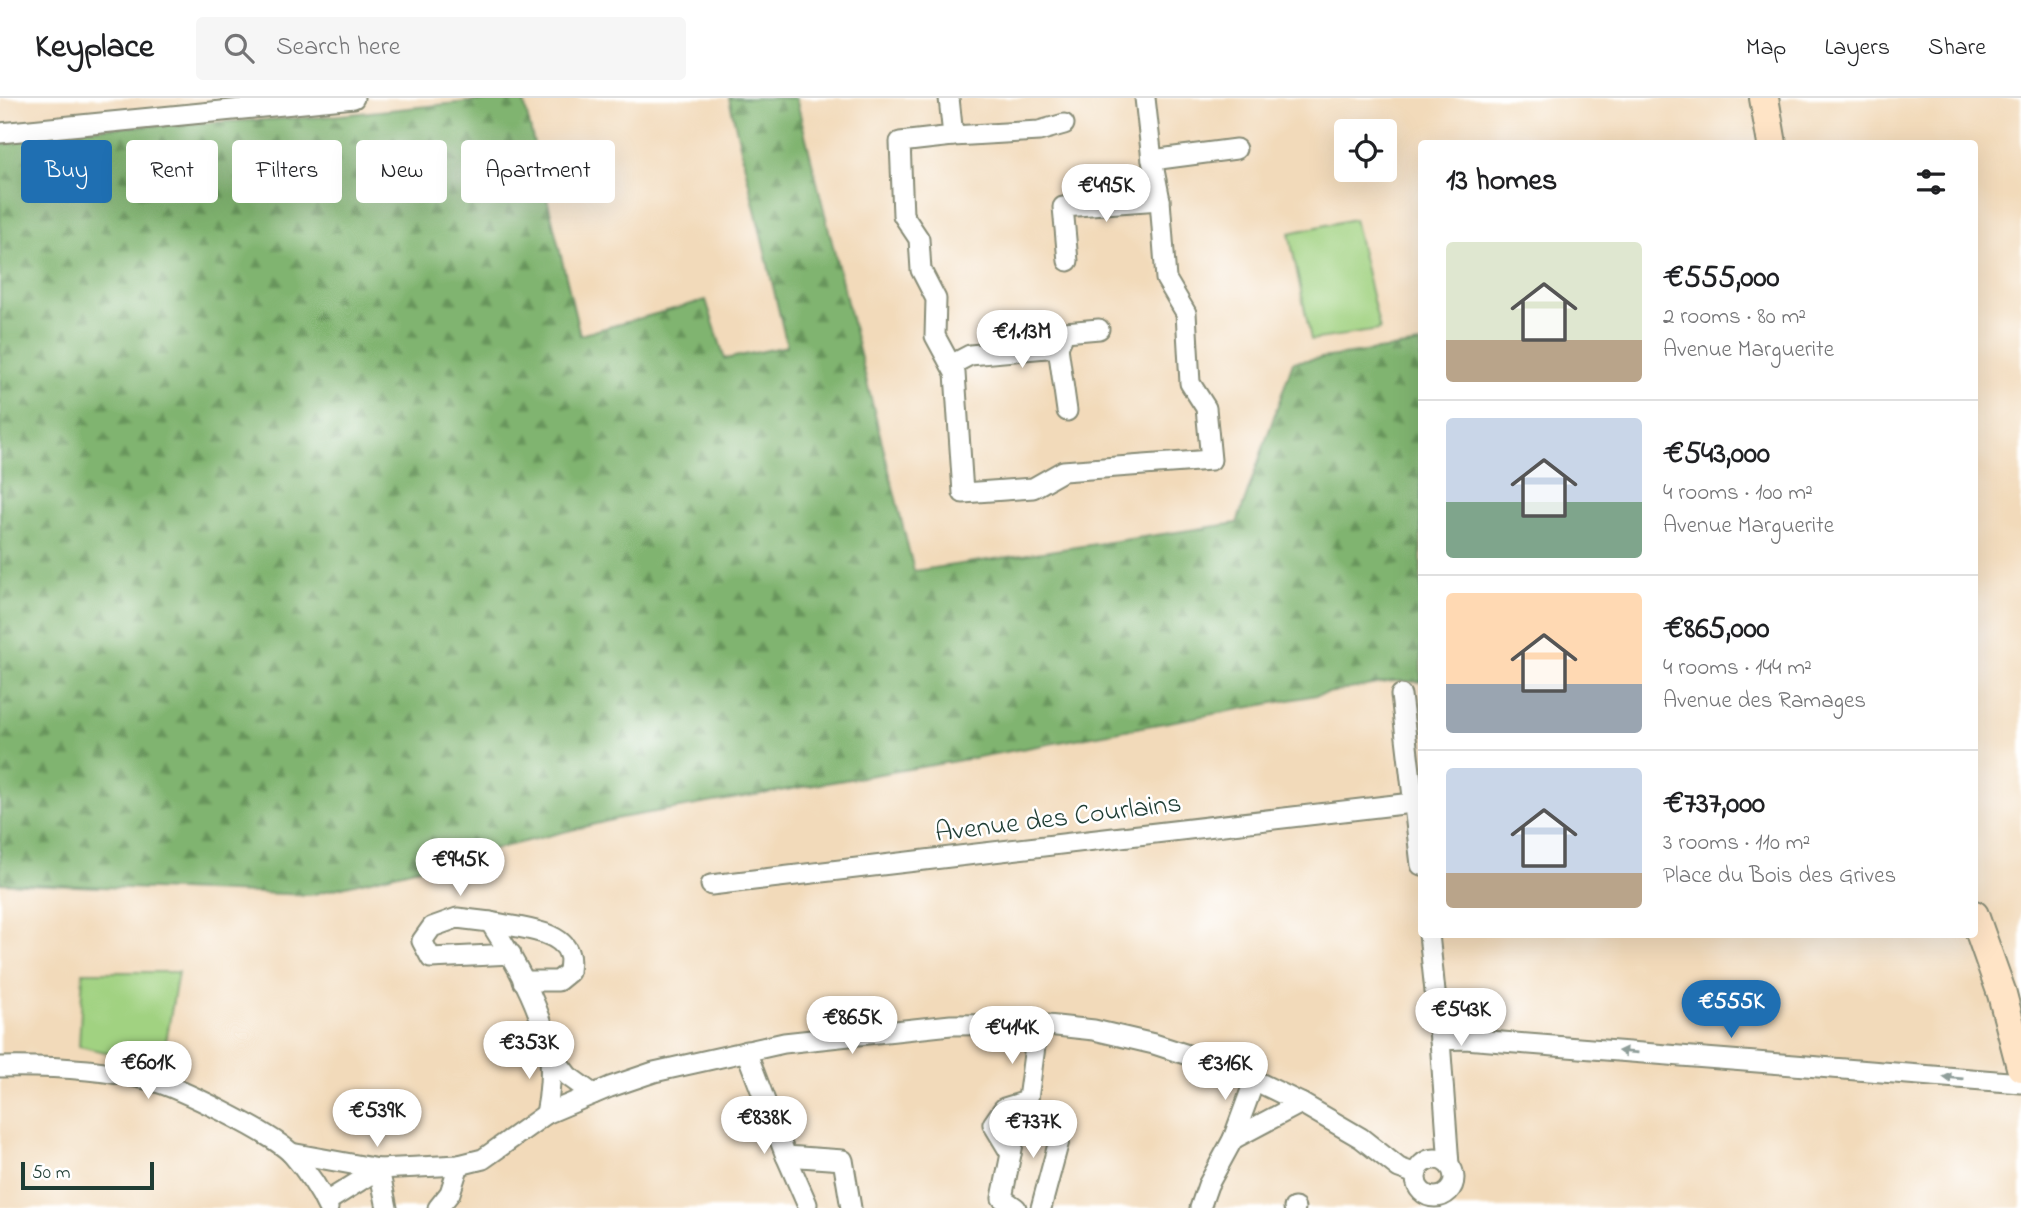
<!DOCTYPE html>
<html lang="en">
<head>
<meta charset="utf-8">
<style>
  body { margin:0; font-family:"Indie Flower",sans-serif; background:#f6f6f6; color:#202124; height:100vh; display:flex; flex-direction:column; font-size:26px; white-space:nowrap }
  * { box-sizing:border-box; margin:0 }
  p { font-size:23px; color:#757577 }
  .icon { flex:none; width:38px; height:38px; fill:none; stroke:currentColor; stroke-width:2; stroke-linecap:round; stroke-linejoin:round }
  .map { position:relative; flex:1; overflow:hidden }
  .sheet { position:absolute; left:1418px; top:42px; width:560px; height:798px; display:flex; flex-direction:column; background:#fff; border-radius:7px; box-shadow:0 7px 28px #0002 }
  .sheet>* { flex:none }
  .banner { position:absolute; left:21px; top:42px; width:665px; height:63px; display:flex; gap:14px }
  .fabs { position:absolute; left:1334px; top:21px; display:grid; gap:14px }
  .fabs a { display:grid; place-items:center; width:63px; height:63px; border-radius:7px; background:#fff; box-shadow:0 7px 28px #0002; font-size:35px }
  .scale { position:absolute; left:21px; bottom:18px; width:133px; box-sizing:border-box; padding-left:7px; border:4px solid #1f3d34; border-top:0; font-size:19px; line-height:24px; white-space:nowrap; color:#1f3d34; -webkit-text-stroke:5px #fff; paint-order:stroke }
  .price { position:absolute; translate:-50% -60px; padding:0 16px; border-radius:24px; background:#fff; color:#222; font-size:23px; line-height:46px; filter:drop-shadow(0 2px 4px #0008) }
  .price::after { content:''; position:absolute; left:50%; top:42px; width:21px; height:16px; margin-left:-10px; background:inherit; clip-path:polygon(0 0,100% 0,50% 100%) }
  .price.active { background:#1f6fb2; color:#fff }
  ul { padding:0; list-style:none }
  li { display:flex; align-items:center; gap:21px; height:175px; padding:0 28px }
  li+li { border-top:2px solid #e0e0e0 }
  li span { display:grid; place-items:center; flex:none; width:196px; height:140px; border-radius:7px; color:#555 }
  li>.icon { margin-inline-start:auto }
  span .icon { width:84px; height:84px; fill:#fffc; stroke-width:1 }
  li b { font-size:30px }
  h2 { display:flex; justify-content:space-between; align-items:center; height:84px; padding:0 28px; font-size:30px }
  .tag { padding:0 24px; border-radius:7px; background:#fff; box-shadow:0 7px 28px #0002; font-size:24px; line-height:63px }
  .tag.active { background:#1f6fb2; color:#fff }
  header { display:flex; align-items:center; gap:42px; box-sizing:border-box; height:98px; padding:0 35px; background:#fff; border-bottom:2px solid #e0e0e0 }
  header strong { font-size:33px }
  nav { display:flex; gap:38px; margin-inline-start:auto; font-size:24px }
  .search { width:490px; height:63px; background:#f6f6f6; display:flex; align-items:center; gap:18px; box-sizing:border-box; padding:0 24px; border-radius:7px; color:#757577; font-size:26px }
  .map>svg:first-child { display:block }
  .green { fill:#a1d281; stroke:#60885a; stroke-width:2 }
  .forest { fill:url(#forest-firs); stroke:#507852; stroke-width:2 }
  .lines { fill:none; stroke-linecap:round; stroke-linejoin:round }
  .street-casing { stroke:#888c77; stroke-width:23 }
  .secondary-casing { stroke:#888c77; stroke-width:32 }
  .street { stroke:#fff; stroke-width:19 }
  .secondary { stroke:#ffe4c6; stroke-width:28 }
  .oneway { fill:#8f9e9a }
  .labels { text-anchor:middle; stroke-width:5; stroke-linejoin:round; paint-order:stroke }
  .street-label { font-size:28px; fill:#1f3d34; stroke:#fff }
</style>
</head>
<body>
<header>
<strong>Keyplace</strong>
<div class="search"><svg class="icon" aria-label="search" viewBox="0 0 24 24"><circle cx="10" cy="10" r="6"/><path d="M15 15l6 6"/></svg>Search here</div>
<nav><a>Map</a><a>Layers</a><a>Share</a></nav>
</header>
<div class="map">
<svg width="2021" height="1110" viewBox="0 0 2021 1110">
  <defs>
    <pattern id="forest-firs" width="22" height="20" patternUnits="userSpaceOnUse" patternTransform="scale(1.75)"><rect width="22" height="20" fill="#80b46f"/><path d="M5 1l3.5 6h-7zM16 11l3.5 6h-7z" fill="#68945c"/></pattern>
  </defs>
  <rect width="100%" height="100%" fill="#fff"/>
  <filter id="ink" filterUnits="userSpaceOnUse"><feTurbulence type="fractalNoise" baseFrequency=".0143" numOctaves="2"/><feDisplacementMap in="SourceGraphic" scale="14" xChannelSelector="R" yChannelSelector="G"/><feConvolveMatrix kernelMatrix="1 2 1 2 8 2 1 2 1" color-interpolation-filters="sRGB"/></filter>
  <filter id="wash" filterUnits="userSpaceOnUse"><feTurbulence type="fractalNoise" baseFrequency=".00686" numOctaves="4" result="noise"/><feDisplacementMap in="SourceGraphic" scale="28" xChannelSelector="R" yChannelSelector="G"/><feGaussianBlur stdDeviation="1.57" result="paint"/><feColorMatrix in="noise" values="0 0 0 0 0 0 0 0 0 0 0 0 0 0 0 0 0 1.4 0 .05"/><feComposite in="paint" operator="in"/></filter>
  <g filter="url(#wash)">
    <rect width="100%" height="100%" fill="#f2daba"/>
    <g class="green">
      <path d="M1354 121 1380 232 1311 242 1289 135Z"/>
      <path d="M83 874H178L162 967 79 948Z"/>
    </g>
    <path class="forest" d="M507 0H523L580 237 706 202 725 261 787 248 729 0H796L914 473 1237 425 1293 264 1421 246V584L1393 583 956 663 620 720 310 797 0 785V35L321 19Z"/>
  </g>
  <g filter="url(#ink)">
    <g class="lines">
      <defs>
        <g id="street">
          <path d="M949 0 953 38 900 44 903 117 919 141 921 172 936 201 935 238 955 275 963 395 1033 390 1063 373 1211 362 1206 310 1190 285 1186 215 1166 181 1160 102 1152 62 1145 0"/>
          <path d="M0 35 354 0"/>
          <path d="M953 38 1039 33 1064 26"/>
          <path d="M1152 62 1236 51"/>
          <path d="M1068 163 1063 109 1160 102"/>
          <path d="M1058 249 1065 234 1099 231"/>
          <path d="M951 267 970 257 1058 249 1067 313"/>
          <path d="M1401 597 1421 767"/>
          <path d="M711 787 1412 705"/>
          <path d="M490 824C512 829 563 831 569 857 571 862 569 869 569 874L558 883H523"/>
          <path d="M1429 836 1440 942 1449 1067"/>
          <path d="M511 856 431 860 422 843 432 829 457 820 490 824C515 863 540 907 549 952 552 971 550 997 546 1016"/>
          <path d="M1440 942 1465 941 2021 985"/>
          <path d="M549 953 568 978 593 996"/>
          <path d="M746 953 786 1058 843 1062 851 1110"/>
          <path d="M0 969C50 968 101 971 150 982 178 989 273 1036 292 1056 305 1071 320 1092 328 1110"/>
          <path d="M1026 1016 1059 1043 1041 1110"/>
          <path d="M1233 1041 1301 1005"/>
          <path d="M291 1055 379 1071 459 1067 483 1061 546 1016 610 989 654 974 784 945 951 927 1038 926 1094 932 1154 946 1231 971 1301 1005 1361 1040 1399 1070 1416 1076"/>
          <path d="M1011 1056 993 1026 1004 1010 1027 1003"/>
          <path d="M786 1058 807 1106"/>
          <circle cx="1435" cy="1080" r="19"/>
          <path d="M326 1104 379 1071 387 1110"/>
          <path d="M438 1110 450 1095 459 1067"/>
          <path d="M1016 1110 1002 1100 1014 1041 1026 1016 1038 926"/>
          <path d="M1200 1110 1208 1087 1233 1041 1255 981"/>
          <path d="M1294 1110H1295"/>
        </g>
        <g id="secondary">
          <path d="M1764 0 1772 46"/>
          <path d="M1974 817 2002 896 2021 969"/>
        </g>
      </defs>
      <use href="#street" class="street-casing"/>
      <use href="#secondary" class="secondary-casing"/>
      <use href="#street" class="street"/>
      <use href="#secondary" class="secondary"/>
    </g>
    <defs><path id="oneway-solid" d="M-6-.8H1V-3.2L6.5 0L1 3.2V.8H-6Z" transform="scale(1.75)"/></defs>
    <g class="oneway">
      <use href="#oneway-solid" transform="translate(1628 954) rotate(-175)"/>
      <use href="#oneway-solid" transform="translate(1953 980) rotate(-175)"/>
    </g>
  </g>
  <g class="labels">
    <g class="street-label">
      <text transform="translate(1058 718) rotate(-7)" y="10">Avenue des Courlains</text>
    </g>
  </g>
</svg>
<div class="fabs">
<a><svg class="icon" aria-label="locate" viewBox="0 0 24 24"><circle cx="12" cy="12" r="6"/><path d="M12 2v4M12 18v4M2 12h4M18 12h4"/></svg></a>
</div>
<div class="scale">50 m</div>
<b class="price" style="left:1106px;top:126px">€495K</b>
<b class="price" style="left:1022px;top:272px">€1.13M</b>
<b class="price" style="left:460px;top:800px">€945K</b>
<b class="price active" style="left:1731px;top:942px">€555K</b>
<b class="price" style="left:1461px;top:950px">€543K</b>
<b class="price" style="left:852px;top:958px">€865K</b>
<b class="price" style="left:1012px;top:968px">€414K</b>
<b class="price" style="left:529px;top:983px">€353K</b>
<b class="price" style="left:148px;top:1003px">€601K</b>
<b class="price" style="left:1225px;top:1004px">€316K</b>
<b class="price" style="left:377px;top:1051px">€539K</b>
<b class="price" style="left:764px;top:1058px">€838K</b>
<b class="price" style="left:1033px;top:1062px">€737K</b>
<div class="banner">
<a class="tag active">Buy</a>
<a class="tag">Rent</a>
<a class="tag">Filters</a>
<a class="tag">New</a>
<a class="tag">Apartment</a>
</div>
<section class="sheet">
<h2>13 homes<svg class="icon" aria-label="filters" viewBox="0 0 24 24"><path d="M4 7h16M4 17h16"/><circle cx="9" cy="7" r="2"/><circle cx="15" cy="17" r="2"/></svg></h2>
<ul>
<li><span style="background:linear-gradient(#dfe7d0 70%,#b9a48a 0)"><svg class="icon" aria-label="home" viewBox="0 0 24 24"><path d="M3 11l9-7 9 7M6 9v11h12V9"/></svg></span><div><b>€555,000</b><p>2 rooms · 80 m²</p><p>Avenue Marguerite</p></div></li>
<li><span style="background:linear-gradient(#c9d6e8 60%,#7fa58c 0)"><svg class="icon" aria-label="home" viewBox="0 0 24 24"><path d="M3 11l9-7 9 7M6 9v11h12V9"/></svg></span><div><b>€543,000</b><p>4 rooms · 100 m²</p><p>Avenue Marguerite</p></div></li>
<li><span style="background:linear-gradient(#ffd9b3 65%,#9aa5b1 0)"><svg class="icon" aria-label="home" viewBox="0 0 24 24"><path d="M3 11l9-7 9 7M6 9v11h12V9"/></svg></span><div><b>€865,000</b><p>4 rooms · 144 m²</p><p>Avenue des Ramages</p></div></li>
<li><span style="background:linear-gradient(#c9d6e8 75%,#b9a48a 0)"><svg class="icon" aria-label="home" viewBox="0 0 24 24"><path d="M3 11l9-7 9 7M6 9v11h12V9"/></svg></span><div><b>€737,000</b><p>3 rooms · 110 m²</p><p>Place du Bois des Grives</p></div></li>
</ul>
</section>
</div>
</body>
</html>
